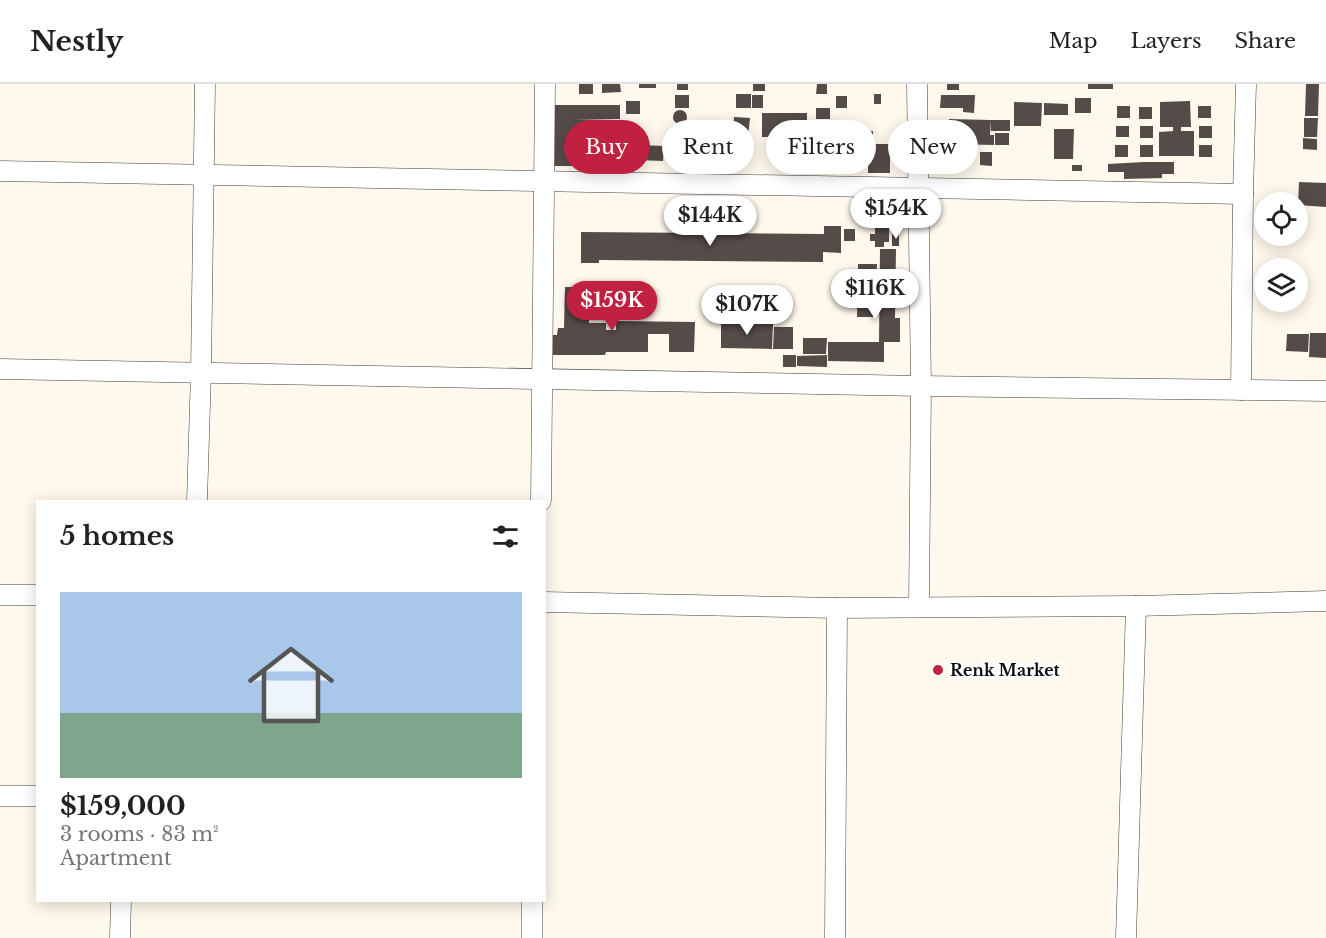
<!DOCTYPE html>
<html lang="en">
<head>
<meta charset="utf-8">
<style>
  body { margin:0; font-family:"Libre Baskerville",serif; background:#f6f6f6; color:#222; height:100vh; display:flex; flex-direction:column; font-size:22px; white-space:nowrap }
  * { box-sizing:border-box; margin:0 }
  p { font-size:20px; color:#767676 }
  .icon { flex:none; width:33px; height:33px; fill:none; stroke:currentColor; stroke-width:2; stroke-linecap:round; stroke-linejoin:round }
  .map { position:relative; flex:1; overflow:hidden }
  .drawer { position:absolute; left:36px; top:416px; width:510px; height:402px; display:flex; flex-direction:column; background:#fff; border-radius:0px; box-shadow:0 3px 15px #0003 }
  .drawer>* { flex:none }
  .guide { position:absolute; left:564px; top:36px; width:570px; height:54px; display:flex; gap:12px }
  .buttons { position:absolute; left:1254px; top:108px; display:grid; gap:12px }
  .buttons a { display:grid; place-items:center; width:54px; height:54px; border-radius:50%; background:#fff; box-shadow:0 3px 15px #0003; font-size:30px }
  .price { position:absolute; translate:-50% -51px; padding:0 14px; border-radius:21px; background:#fff; color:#222; font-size:20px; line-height:39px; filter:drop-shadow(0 2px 3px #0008) }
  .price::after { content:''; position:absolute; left:50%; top:36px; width:18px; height:14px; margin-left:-9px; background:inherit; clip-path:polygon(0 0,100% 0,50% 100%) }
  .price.active { background:#c02141; color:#fff }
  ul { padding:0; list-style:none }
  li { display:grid; align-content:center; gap:12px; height:318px; padding:0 24px }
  li span { display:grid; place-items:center; height:186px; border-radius:0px; color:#555 }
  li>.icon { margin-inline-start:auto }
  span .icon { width:108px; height:108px; fill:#fffc; stroke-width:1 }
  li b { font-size:26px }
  h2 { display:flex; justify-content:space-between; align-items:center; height:72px; padding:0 24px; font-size:26px }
  .chip { padding:0 21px; border-radius:27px; background:#fff; box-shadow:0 3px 15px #0003; font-size:21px; line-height:54px }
  .chip.active { background:#c02141; color:#fff }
  header { display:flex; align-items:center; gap:36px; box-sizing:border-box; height:84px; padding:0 30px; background:#fff; border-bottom:2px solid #e0e0e0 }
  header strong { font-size:28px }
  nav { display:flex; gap:33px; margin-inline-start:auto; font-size:21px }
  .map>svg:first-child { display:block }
  .building { fill:#554b48 }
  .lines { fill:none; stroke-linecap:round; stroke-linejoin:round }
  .street-casing { stroke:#3f3f3f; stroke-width:21 }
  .street { stroke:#fff; stroke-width:20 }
  .poi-dot { fill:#c02141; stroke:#fff; stroke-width:2 }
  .labels { text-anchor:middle; stroke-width:6; stroke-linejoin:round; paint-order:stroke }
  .poi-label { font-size:16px; font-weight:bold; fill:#0c0c0c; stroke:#fff; text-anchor:start }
</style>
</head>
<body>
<header>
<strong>Nestly</strong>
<nav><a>Map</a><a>Layers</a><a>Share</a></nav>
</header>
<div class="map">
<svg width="1326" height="854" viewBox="0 0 1326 854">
  <rect width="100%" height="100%" fill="#fff8ec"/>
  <g class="building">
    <rect x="579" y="0" width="14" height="10"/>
    <path d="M602 0H620L621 8 602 9Z"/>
    <rect x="639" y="0" width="17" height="4"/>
    <rect x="677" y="0" width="11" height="6"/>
    <rect x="753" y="0" width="12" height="7"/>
    <path d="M817 0H827V10H816Z"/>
    <rect x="947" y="0" width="12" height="6"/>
    <rect x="1088" y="0" width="25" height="5"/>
    <path d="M1306 0H1319L1318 32H1305Z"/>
    <rect x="736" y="10" width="15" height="14"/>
    <rect x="874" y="10" width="7" height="10"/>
    <rect x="675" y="11" width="14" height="13"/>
    <rect x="752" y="11" width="11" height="13"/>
    <path d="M941 11H975L974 29 963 28V24H940Z"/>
    <rect x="836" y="12" width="11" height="12"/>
    <rect x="1075" y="14" width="16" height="15"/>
    <rect x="626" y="17" width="14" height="13"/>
    <path d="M1190 17 1191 43H1181V47H1194V72H1159V48L1173 47V43H1160V18Z"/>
    <path d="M1014 18 1042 19 1041 42H1014Z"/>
    <path d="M1044 19 1068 20V31H1044Z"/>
    <path d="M554 21H620V35H574L620 36V51H601V48H574L576 82H554Z"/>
    <rect x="1117" y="22" width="13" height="12"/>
    <rect x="1198" y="22" width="13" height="12"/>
    <rect x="1139" y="23" width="13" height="12"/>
    <rect x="816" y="24" width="14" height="11"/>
    <circle cx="680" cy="33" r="7"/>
    <rect x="762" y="29" width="45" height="24"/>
    <path d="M734 33 750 34 748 53H733Z"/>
    <path d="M1304 34H1318L1317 53H1304Z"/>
    <path d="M949 35 991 36 990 51H994V61L949 60V50H962L949 49Z"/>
    <rect x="991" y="36" width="19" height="11"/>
    <rect x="1116" y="42" width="13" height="11"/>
    <rect x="1140" y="42" width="13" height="12"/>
    <rect x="1199" y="42" width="13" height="12"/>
    <path d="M1054 45H1074L1073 75H1054Z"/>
    <path d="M840 47H873V58H854V77H840Z"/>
    <rect x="995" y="49" width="14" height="12"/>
    <path d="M615 53H627L626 63H615Z"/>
    <path d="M1303 54 1317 55V66L1303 65Z"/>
    <rect x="700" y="60" width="15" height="14"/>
    <path d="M855 60H890V89H868V81L855 80Z"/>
    <path d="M637 61 664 62 663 77 637 76Z"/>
    <rect x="1115" y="61" width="13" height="12"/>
    <rect x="1140" y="61" width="13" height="12"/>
    <rect x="1199" y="61" width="13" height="12"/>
    <rect x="591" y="64" width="11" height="10"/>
    <rect x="770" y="64" width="9" height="10"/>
    <path d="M615 65 627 66V74H615Z"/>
    <path d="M980 68H992V82L980 81Z"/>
    <path d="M682 72H695L694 82 682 81Z"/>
    <path d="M1144 78H1174V90H1162V94L1124 95V88H1108V80Z"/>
    <rect x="1072" y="81" width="10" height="6"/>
    <path d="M1299 98 1326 99V123L1298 121Z"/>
    <path d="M875 140H889V158H884V163H875V157H870V150H875Z"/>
    <path d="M824 142H841V169L823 168V178L599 176V179H581V148L705 149V146H715V149L824 150Z"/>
    <rect x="844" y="145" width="11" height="12"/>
    <rect x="892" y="150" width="7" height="12"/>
    <path d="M880 165H896L895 234H900V258H884V278L828 277V258H879Z"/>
    <path d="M858 180H877L876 233H857Z"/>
    <path d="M565 203H589V239H606V246H616V237L695 238 694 268H669V250H648V268H606L605 271H550L551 251H557L558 244H564Z"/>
    <path d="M721 239 773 240 772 265 721 264Z"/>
    <path d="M774 243H793V265H773Z"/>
    <path d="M1310 249H1326V274L1309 273Z"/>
    <path d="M1287 250H1309L1308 268 1286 267Z"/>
    <path d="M803 254H827L826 270H803Z"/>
    <rect x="783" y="271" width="13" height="12"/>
    <path d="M827 271V283L797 282V272Z"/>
  </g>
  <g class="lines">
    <defs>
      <g id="street">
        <path d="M917 0 921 302 919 522"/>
        <path d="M0 87 1243 110"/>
        <path d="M0 285 921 302 1326 307"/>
        <path d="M1241 306 1243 110 1246 0"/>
        <path d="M197 417 201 288 205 0"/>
        <path d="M541 417 545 0"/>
        <path d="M0 511H38"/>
        <path d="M544 518 837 524 1136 522 1326 517"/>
        <path d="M0 712H38"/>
        <path d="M120 854 121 816"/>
        <path d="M532 854V816"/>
        <path d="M835 854 837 524"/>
        <path d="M1126 854 1136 522"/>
      </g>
    </defs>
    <use href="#street" class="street-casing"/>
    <use href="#street" class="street"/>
  </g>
  <circle class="poi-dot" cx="938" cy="586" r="6"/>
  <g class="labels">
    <g class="poi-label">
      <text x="950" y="592">Renk Market</text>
    </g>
  </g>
</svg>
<div class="buttons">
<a><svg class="icon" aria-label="locate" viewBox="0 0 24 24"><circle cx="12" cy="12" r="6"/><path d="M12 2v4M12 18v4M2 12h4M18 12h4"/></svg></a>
<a><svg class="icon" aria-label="layers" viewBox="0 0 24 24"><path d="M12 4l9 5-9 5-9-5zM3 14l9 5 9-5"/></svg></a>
</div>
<b class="price" style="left:896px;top:156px">$154K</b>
<b class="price" style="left:710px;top:163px">$144K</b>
<b class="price" style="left:875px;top:236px">$116K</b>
<b class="price active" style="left:612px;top:248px">$159K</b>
<b class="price" style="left:747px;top:252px">$107K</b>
<div class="guide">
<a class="chip active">Buy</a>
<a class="chip">Rent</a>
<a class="chip">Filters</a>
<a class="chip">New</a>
</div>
<section class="drawer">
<h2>5 homes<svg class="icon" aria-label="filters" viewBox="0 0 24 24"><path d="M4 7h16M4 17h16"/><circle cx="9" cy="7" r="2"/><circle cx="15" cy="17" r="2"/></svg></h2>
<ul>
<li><span style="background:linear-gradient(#a9c7e8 65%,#7fa58c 0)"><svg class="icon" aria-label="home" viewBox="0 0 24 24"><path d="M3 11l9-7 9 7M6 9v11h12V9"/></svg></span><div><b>$159,000</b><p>3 rooms · 83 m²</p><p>Apartment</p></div></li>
</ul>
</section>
</div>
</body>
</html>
